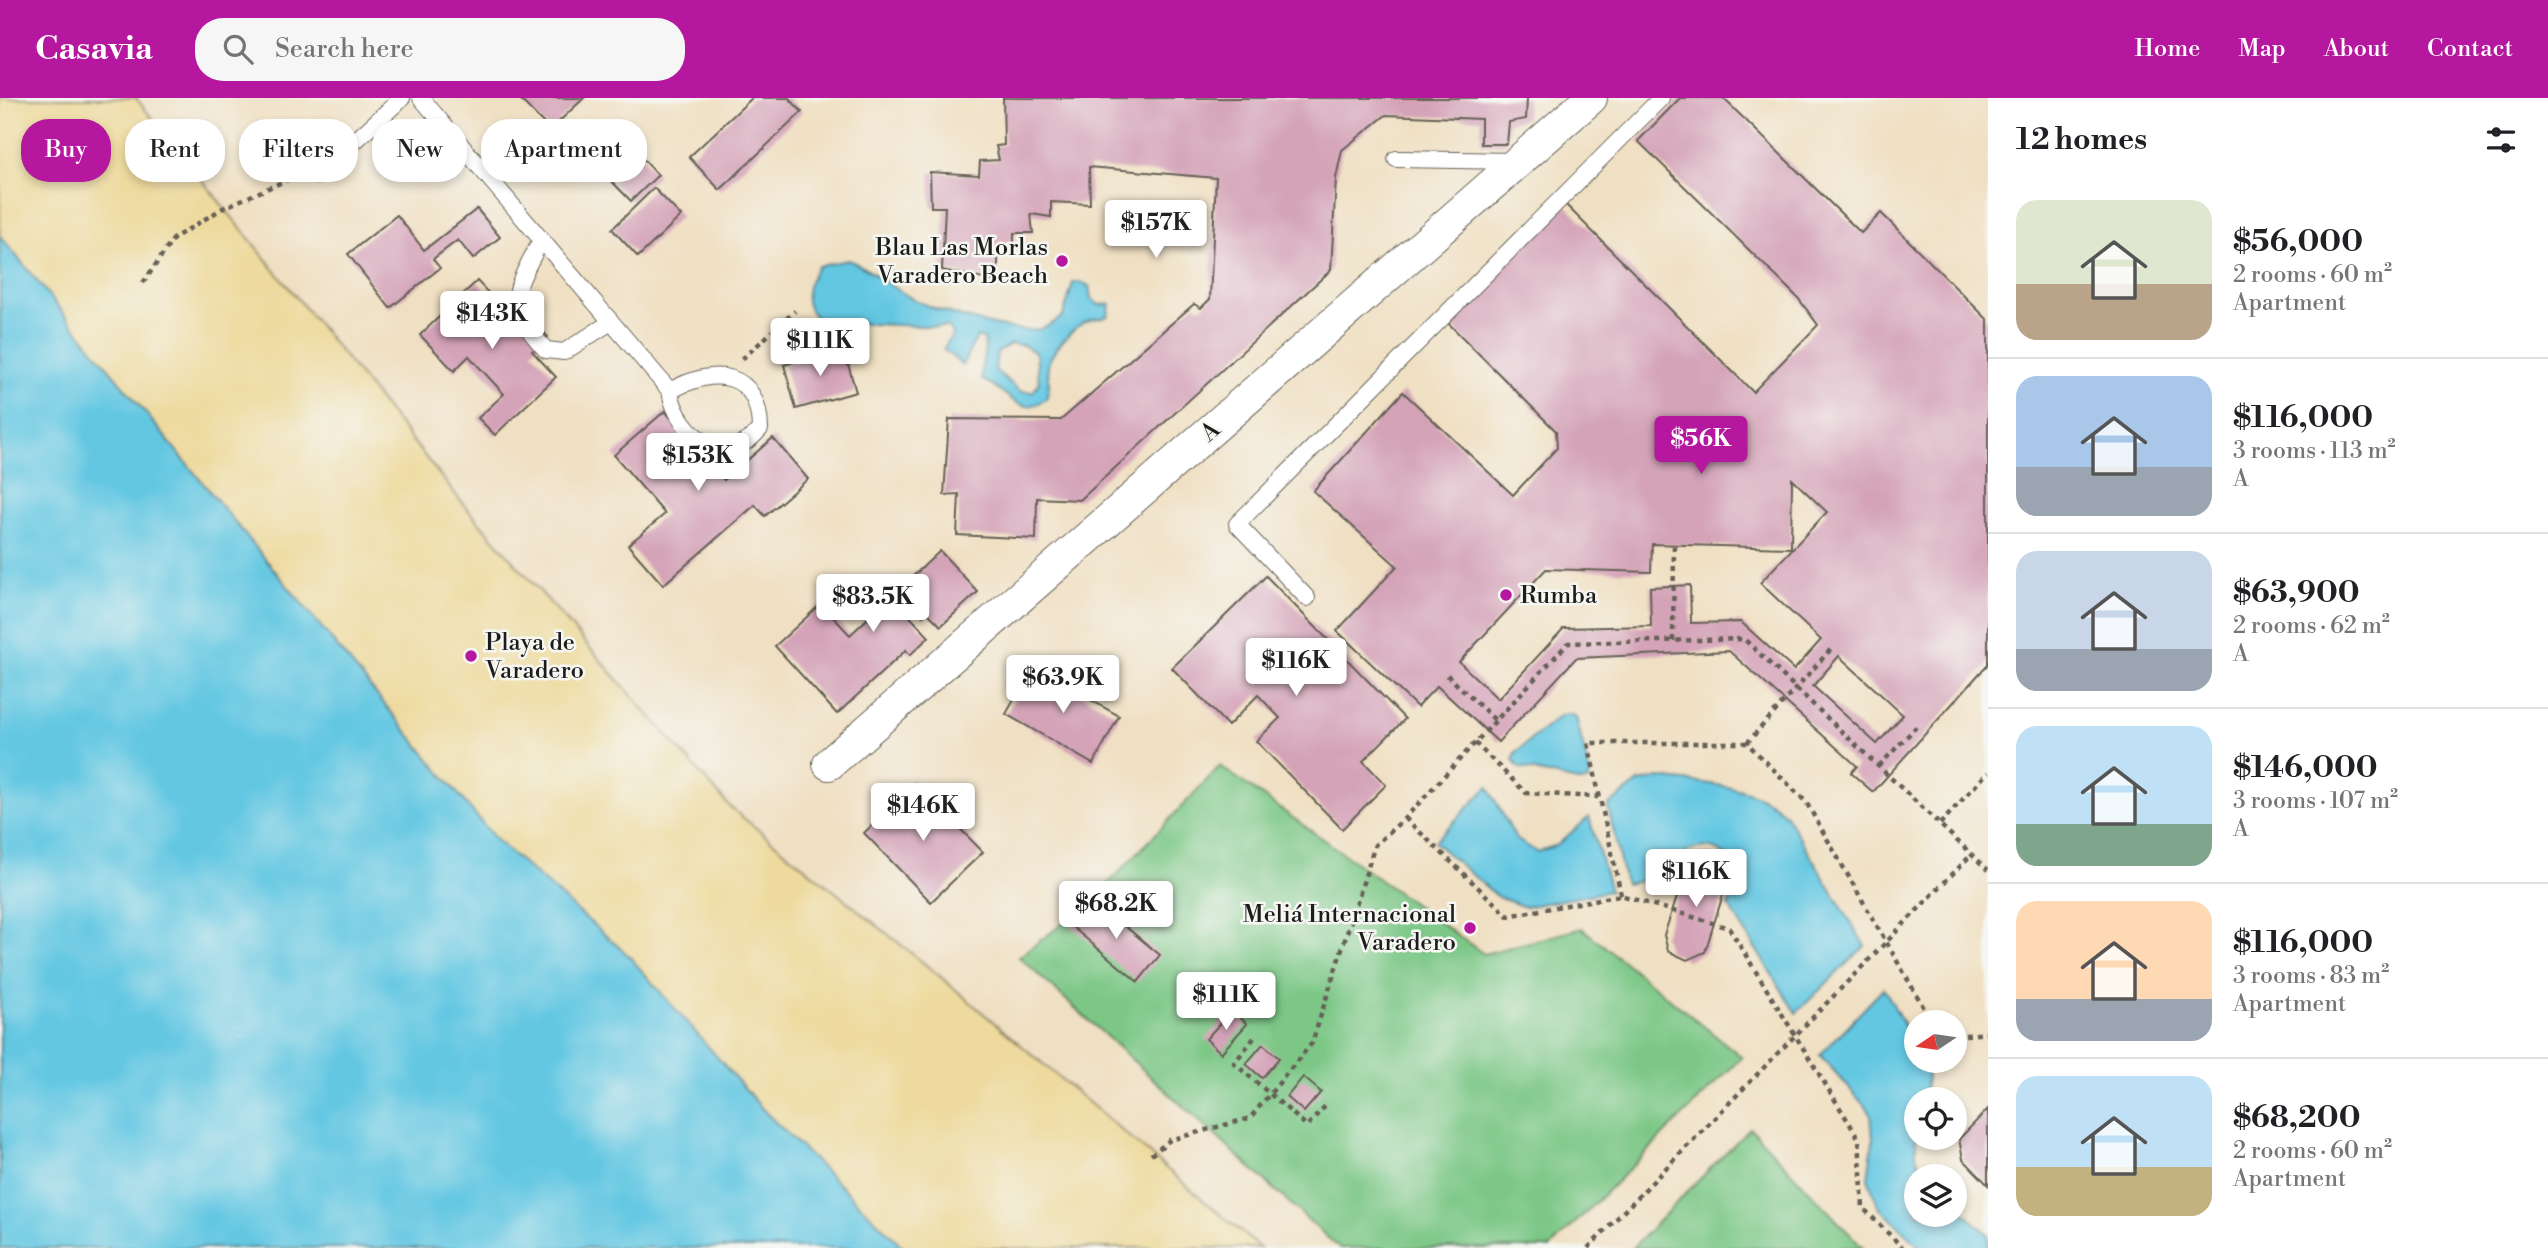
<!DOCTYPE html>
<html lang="en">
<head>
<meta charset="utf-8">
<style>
  body { margin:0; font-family:"Libre Bodoni",serif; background:#f6f6f6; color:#202124; height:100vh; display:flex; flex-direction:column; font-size:26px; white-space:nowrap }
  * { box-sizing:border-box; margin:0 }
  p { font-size:23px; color:#757577 }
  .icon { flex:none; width:38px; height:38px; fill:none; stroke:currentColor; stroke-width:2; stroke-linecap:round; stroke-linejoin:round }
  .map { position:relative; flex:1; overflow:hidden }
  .details { display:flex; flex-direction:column; background:#fff; width:560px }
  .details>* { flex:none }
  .banner { position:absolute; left:21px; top:21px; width:665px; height:63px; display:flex; gap:14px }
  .needle { width:46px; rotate:257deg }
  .fabs { position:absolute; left:1904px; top:912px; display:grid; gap:14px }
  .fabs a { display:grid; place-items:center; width:63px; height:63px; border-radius:50%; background:#fff; box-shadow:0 4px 10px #0003; font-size:35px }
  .price { position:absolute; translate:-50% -60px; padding:0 16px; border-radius:7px; background:#fff; color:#222; font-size:23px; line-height:46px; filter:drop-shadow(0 2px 4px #0008) }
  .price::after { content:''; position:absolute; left:50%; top:42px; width:21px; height:16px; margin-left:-10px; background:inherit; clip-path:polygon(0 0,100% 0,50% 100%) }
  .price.current { background:#b5179e; color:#fff }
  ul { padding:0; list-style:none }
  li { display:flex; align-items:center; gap:21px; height:175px; padding:0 28px }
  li+li { border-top:2px solid #e0e0e0 }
  li span { display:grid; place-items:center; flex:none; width:196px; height:140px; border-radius:21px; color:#555 }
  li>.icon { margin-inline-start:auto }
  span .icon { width:84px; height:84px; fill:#fffc; stroke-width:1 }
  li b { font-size:30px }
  h2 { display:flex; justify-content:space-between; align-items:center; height:84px; padding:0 28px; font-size:30px }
  .tag { padding:0 24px; border-radius:28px; background:#fff; box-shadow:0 4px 10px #0003; font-size:24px; line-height:63px }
  .tag.current { background:#b5179e; color:#fff }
  header { display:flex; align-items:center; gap:42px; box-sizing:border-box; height:98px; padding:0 35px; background:#b5179e; color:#fff }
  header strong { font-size:33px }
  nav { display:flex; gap:38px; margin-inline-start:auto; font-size:24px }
  .search { width:490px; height:63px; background:#f6f6f6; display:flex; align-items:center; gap:18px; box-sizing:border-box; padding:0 24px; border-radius:28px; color:#757577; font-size:26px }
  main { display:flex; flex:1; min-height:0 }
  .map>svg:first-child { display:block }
  .green { fill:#7cc786; stroke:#4c7251; stroke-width:2 }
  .sand { fill:#eeda9e; stroke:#857b5d; stroke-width:2 }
  .water { fill:#64c7e2; stroke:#40727f; stroke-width:2; fill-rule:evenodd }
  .building { fill:#d4a3b8; fill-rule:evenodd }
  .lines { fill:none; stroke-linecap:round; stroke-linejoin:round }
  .lane-casing { stroke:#666156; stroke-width:18 }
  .street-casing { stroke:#666156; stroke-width:34 }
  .path { stroke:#666156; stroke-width:4.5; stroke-dasharray:5 5; stroke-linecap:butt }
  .lane { stroke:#fff; stroke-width:16 }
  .street { stroke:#fff; stroke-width:32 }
  .poi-dot { fill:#b5179e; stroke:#f6f6f2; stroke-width:2.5 }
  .labels { text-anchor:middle; stroke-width:5; stroke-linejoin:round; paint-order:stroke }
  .poi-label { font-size:24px; fill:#1c1c1c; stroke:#f6f6f2; text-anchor:end }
  .street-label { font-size:24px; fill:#1c1c1c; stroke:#f6f6f2 }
</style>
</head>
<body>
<header>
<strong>Casavia</strong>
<div class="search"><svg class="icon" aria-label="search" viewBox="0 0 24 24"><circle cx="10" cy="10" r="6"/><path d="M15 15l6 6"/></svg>Search here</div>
<nav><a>Home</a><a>Map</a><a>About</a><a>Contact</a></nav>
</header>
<main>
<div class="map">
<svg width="1988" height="1150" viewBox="0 0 1988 1150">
  <rect width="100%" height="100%" fill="#f6f6f2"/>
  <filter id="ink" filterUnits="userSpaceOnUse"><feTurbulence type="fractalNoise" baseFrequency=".0143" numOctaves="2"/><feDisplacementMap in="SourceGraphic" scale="14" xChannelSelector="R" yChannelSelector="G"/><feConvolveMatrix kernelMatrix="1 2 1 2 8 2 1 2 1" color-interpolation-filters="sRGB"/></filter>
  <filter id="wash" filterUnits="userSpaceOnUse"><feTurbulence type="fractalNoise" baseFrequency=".00686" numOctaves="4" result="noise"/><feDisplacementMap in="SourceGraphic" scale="28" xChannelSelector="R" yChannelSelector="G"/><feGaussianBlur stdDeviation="1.57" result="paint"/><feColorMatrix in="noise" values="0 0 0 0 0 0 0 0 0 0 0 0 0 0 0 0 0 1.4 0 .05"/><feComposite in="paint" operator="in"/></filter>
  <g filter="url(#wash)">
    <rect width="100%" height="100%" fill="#f0e0c3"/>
    <g class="green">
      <path d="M1220 668 1484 856 1582 830 1742 959 1550 1150H1339L1019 859 1093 802Z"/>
      <path d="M1750 1030 1863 1150H1632Z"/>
    </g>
    <path class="sand" d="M0 0H136L464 407 730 709 936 875 1260 1150H904L766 1015 628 857 496 742 0 138Z"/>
    <g class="water">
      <path d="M0 138 496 742 628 857 766 1015 904 1150H0Z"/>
      <path d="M848 162C872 171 890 189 913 201 935 213 1009 234 1034 232 1045 231 1054 225 1063 218L1073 185 1081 184 1089 188 1091 200 1099 207 1110 206 1108 218C1100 221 1087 221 1081 226 1071 232 1049 256 1048 268 1048 280 1051 288 1046 301 1016 321 1009 291 982 282 979 266 988 255 984 241L977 239 962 267 943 251 953 236 948 229 821 224C800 209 805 187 818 168ZM1011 246 1023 247 1036 255 1039 285 1033 294 1020 293 995 272 997 254Z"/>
      <path d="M1570 616 1576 619 1590 677 1587 683 1581 684 1518 669 1513 662 1516 654 1561 617Z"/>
      <path d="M1659 680C1703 686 1754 685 1786 717L1865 848 1796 915 1729 808C1731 800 1734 790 1735 781 1736 755 1708 742 1687 754 1680 758 1675 769 1671 777L1625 786 1608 708 1639 684Z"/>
      <path d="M1488 689 1516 741 1537 754 1557 747 1589 719 1610 793 1525 809 1498 799 1434 744Z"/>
      <path d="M1884 890 1916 949V962L1925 965 1927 980 1924 1001H1916V1056L1922 1078H1916V1116H1955V1107L1988 1136V1150H1921L1878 1108 1868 1080 1873 1043 1871 1015 1820 957Z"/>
    </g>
    <g id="blocks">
      <g class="building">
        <path d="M519 0H584L550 32Z"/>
        <path d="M752 0H789L802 14 720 92 689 59Z"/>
        <path d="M1003 0H1527L1526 21 1509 24 1507 46H1481V21L1386 17 1342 52 1336 80 1331 172 1080 402 1037 400 1036 441 957 437 959 396 944 397 949 321 1061 322 1194 206 1201 210 1210 201 1216 80 1089 69 1090 106 1051 104V119L1031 116 1033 135H1014V152L998 151V184L942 172 945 109H931L930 74 979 77 980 63 999 62 996 48 1004 47Z"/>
        <path d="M1680 0H1723L1861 135 1881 115 1988 222V566L1873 694 1851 675 1857 668 1729 553 1576 560 1498 644 1437 588 1417 609 1337 533 1397 468 1313 393 1403 294 1513 397 1557 350 1556 333 1448 225 1565 106 1753 294 1818 227 1798 200 1638 43ZM1792 381 1827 414 1760 485 1821 542 1794 572 1741 524 1691 525 1690 487 1650 489 1651 528 1564 530 1498 601 1459 564 1546 471 1651 474 1652 446 1791 450ZM1839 558 1903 617 1877 646 1813 588Z"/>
        <path d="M618 34 658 77 631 103 590 61Z"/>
        <path d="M654 90 681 118 638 159 612 131Z"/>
        <path d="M477 111 500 139 473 161 458 142 433 161 440 170 390 210 348 156 397 117 424 152Z"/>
        <path d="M477 183 520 229 530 220 548 239 532 253 556 279 495 337 478 320 504 296 469 258 454 273 420 237Z"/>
        <path d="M843 249 856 294 796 311 784 267Z"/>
        <path d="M665 313 724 382 773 340 808 381 765 418 755 407 663 487 628 447 665 416 614 357Z"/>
        <path d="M940 453 978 494 941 528 927 514 923 518 909 503 902 510 929 539 910 557 906 552 837 616 775 548 821 506 850 537Z"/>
        <path d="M1266 478 1405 621 1363 663 1386 687 1342 731 1256 643 1280 620 1258 597 1228 628 1172 570Z"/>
        <path d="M1032 569 1119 618 1093 666 1006 616Z"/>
        <path d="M915 685 983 754 931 804 864 735Z"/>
        <path d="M1701 759 1721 766 1727 784 1705 854 1687 862 1668 853 1664 837 1686 772Z"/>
        <path d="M1093 802 1160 857 1138 884 1071 828Z"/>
        <path d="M1232 912 1247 926 1221 955 1206 941Z"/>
        <path d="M1263 946 1279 960 1262 980 1246 966Z"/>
        <path d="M1303 979 1321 994 1304 1014 1287 999Z"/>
        <path d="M1988 1011V1087L1963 1061 1959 1041Z"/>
      </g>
    </g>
  </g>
  <g filter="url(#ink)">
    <use href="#blocks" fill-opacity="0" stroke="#666156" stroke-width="2"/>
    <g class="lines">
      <defs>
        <g id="lane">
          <path d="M421 0 670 293C677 336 725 373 760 331 759 272 714 268 670 293"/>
          <path d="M1396 61 1516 63"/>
          <path d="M317 78 402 0"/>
          <path d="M541 142C514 195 502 204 546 252L564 254 611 224"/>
          <path d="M1307 500 1237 426 1661 0"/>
        </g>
        <path id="street" d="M829 666 1591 0"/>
      </defs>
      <use href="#lane" class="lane-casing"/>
      <use href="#street" class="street-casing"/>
      <g class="path">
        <path d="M143 185 174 140 223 110 296 78"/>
        <path d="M742 261 795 213"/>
        <path d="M1673 543 1674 447"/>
        <path d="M1447 577 1496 623"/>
        <path d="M1475 645 1526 695 1598 699"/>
        <path d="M1747 645 1831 551"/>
        <path d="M1879 668 1916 629"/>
        <path d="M1405 720 1508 818 1621 797 1729 830 1859 1041 1863 1110 1903 1150"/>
        <path d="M1940 726 1988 674"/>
        <path d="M1621 797 1588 645H1747L1806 704 1932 924"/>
        <path d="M1955 938 1988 935"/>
        <path d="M1254 940 1234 965 1307 1028 1328 1005"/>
        <path d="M1151 1057 1170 1042 1250 1020 1312 945 1375 747 1405 720 1568 545 1744 541 1988 772"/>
        <path d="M1588 1150 1972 756"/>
      </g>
      <use href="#lane" class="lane"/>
      <use href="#street" class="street"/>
    </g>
  </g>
  <g class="poi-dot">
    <circle cx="1062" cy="163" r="7"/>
    <circle cx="1506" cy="497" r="7"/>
    <circle cx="471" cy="558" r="7"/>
    <circle cx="1470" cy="830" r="7"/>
  </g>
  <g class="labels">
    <g class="poi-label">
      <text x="1048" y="157">Blau Las Morlas<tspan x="1048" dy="28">Varadero Beach</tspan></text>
      <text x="1520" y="505" text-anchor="start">Rumba</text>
      <text x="485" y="552" text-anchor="start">Playa de<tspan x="485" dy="28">Varadero</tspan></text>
      <text x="1456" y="824">Meliá Internacional<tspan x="1456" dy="28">Varadero</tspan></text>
    </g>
    <g class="street-label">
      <text transform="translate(1210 333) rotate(-41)" y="8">A</text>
    </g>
  </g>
</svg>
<div class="fabs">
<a><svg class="needle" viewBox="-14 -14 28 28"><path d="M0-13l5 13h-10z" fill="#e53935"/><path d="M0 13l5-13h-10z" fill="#757577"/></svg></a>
<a><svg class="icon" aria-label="locate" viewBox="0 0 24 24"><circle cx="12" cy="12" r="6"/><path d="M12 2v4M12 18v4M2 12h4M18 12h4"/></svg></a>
<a><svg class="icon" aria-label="layers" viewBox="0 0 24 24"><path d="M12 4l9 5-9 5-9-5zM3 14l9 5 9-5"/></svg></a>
</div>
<b class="price" style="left:1156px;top:162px">$157K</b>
<b class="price" style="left:492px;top:253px">$143K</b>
<b class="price" style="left:820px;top:280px">$111K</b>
<b class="price current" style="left:1701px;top:378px">$56K</b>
<b class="price" style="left:698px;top:395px">$153K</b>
<b class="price" style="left:873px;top:536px">$83.5K</b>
<b class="price" style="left:1296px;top:600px">$116K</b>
<b class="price" style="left:1063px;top:617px">$63.9K</b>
<b class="price" style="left:923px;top:745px">$146K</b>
<b class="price" style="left:1696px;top:811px">$116K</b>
<b class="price" style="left:1116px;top:843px">$68.2K</b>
<b class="price" style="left:1226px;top:934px">$111K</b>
<div class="banner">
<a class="tag current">Buy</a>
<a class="tag">Rent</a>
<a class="tag">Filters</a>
<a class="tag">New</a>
<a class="tag">Apartment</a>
</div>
</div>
<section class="details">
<h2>12 homes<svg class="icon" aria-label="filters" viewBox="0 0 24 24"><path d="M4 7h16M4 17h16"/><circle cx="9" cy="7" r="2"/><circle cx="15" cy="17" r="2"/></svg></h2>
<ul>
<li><span style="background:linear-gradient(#dfe7d0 60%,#b9a48a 0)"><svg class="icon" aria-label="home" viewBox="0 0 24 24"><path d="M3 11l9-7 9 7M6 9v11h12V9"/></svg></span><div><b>$56,000</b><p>2 rooms · 60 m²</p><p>Apartment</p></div></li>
<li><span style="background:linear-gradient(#a9c7e8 65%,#9aa5b1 0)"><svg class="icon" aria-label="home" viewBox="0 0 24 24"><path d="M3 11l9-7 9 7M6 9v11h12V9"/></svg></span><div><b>$116,000</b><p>3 rooms · 113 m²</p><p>A</p></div></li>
<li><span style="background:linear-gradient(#c9d6e8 70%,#9aa5b1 0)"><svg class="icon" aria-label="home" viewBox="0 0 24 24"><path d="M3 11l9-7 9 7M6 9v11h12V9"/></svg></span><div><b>$63,900</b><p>2 rooms · 62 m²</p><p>A</p></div></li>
<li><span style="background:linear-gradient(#bfe0f5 70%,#7fa58c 0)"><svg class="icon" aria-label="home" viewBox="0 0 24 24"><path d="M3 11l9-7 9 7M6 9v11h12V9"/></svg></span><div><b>$146,000</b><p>3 rooms · 107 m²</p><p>A</p></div></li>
<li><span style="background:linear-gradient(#ffd9b3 70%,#9aa5b1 0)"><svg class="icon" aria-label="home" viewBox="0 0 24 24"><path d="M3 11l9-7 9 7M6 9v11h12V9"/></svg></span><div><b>$116,000</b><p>3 rooms · 83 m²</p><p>Apartment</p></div></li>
<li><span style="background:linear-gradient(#bfe0f5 65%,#c2b280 0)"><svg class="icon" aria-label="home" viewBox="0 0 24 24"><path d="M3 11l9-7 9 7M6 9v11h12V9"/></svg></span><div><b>$68,200</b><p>2 rooms · 60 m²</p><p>Apartment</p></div></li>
</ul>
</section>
</main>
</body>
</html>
